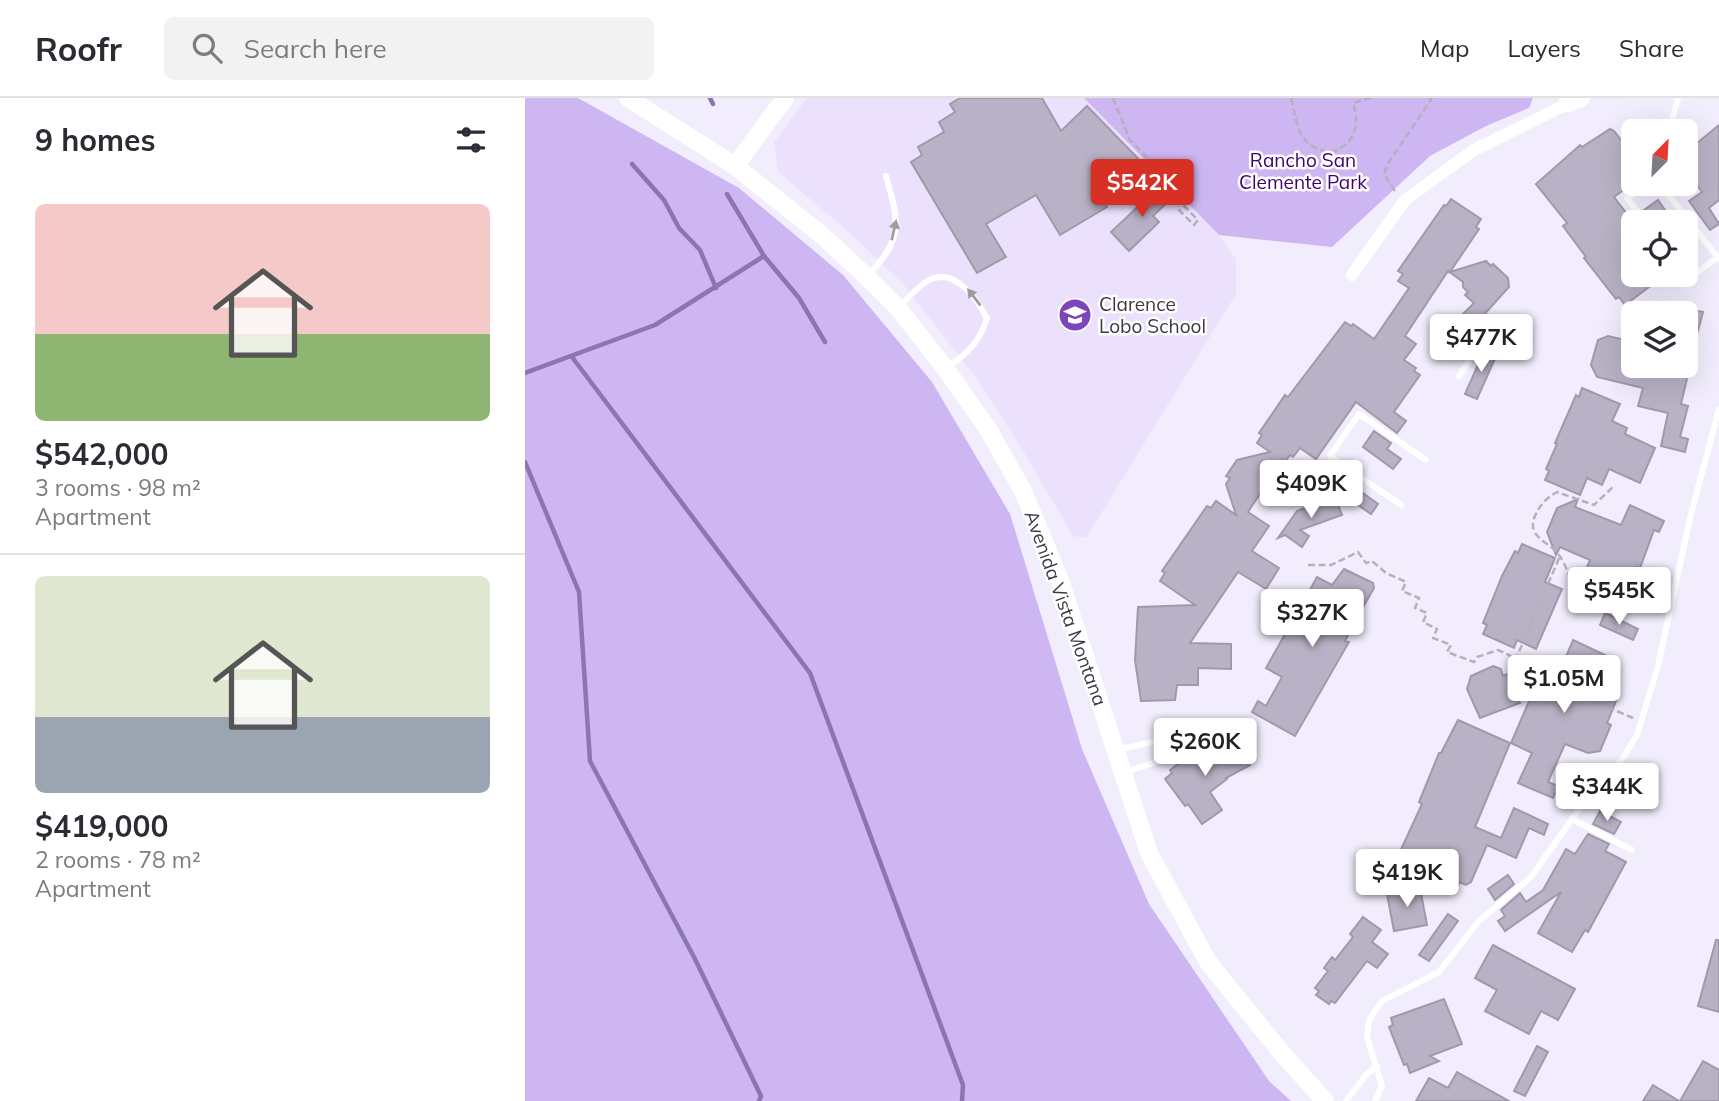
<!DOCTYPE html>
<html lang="en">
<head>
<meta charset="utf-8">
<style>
  body { margin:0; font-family:Mulish,sans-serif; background:#f2f2f3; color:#2b2b33; height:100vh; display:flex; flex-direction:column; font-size:26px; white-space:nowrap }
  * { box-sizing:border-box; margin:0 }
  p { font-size:23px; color:#7c7c81 }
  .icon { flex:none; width:38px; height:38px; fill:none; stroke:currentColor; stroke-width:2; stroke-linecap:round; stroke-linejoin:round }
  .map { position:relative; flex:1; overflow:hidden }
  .drawer { display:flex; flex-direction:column; background:#fff; width:525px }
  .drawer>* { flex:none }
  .needle { width:46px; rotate:24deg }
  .tools { position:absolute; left:1096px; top:21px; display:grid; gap:14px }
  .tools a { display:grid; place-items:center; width:77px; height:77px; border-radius:10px; background:#fff; box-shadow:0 7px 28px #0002; font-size:35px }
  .price { position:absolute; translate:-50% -60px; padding:0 16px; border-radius:7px; background:#fff; color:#222; font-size:23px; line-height:46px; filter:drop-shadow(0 2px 4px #0008) }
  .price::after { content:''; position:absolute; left:50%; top:42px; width:21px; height:16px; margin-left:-10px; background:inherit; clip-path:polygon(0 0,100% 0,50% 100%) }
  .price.current { background:#d93025; color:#fff }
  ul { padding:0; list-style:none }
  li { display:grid; align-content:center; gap:14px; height:371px; padding:0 35px }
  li+li { border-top:2px solid #e1e1e2 }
  li span { display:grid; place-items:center; height:217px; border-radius:10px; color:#555 }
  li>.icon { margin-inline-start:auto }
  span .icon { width:126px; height:126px; fill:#fffc; stroke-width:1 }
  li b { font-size:30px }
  h2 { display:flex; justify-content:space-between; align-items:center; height:84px; padding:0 35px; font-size:30px }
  header { display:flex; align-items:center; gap:42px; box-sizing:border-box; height:98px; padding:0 35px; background:#fff; border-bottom:2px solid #e1e1e2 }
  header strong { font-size:33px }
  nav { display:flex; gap:38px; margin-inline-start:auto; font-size:24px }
  .search { width:490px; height:63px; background:#f2f2f3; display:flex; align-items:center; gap:18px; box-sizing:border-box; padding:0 24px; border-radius:10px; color:#7c7c81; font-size:26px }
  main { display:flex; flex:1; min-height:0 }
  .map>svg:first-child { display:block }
  .built { fill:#ebe1fd }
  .green { fill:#cdb6f2 }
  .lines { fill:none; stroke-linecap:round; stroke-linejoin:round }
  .stream { stroke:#8d74b3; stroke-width:4.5 }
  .building { fill:#b9b2c6; stroke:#a099ac; stroke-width:2 }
  .path { stroke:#b5b0be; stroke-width:2.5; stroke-dasharray:7 3.5; stroke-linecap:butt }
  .lane { stroke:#fff; stroke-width:6 }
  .street { stroke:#fff; stroke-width:12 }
  .secondary { stroke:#fff; stroke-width:18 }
  .oneway { fill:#9e9ca0 }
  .labels { text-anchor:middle; stroke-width:5; stroke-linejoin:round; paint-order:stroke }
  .park-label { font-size:19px; fill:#3e016d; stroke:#fff }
  .poi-label { font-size:19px; fill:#3c3942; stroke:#fff; text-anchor:start }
  .street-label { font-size:19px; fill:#3c3942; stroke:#fff }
</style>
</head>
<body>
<header>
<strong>Roofr</strong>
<div class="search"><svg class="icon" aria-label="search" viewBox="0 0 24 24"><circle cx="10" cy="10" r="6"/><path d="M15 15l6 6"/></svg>Search here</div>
<nav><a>Map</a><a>Layers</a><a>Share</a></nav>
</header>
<main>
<section class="drawer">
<h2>9 homes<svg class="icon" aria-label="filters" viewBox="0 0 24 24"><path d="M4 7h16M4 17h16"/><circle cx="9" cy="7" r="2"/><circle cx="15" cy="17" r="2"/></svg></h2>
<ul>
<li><span style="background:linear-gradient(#f6c9c9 60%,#8fb573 0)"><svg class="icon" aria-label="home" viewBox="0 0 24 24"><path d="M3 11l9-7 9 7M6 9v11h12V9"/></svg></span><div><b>$542,000</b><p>3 rooms · 98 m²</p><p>Apartment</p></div></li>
<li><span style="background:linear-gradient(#dfe7d0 65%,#9aa5b1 0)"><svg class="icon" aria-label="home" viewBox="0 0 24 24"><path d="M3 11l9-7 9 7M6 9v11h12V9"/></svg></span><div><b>$419,000</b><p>2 rooms · 78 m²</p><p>Apartment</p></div></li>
</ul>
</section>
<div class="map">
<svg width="1194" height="1003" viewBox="0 0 1194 1003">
  <rect width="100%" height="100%" fill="#f2edfd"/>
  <path class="built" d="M282 0H559L694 137 711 161V196L561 440 548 438 494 346 451 280 379 187 325 135 253 74 249 44Z"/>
  <g class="green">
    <path d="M0 0H53L214 90 318 177 407 284 485 416 557 651 624 806 744 983 766 1003H0Z"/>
    <path d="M559 0H1008L1004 10 961 28 905 58 807 149 694 137Z"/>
  </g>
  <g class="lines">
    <g class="stream">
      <path d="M185 0 188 6"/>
      <path d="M107 66 139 102 154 130 175 152 191 190"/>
      <path d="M202 96 239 158 274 200 300 244"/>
      <path d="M47 259 285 575 438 987 437 1003"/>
      <path d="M0 275 130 227 239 158"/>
      <path d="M0 364 54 494 65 663 170 861 236 998 234 1003"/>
    </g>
  </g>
  <g class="building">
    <path d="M435 0H517L536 33 562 8 632 80 610 94 602 86 577 101 582 109 535 137 511 97 461 126 481 159 452 175 386 64 397 57 393 49 419 34 414 24 430 14 425 6Z"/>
    <path d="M1194 27V102L1184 110 1194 126 1185 132 1164 103 1177 94 1160 72V55Z"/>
    <path d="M1085 31 1089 33 1108 57V85L1089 99 1106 121 1110 119 1114 124H1108V177H1140L1100 207 1094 199 1091 201 1059 160 1061 159 1038 128 1042 125 1011 86 1055 47 1057 49Z"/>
    <path d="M637 86 649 98 628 118 634 124 604 153 586 134Z"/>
    <path d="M926 101 956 121 951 129 954 131 925 174 961 163 966 168 968 166 983 180 984 189 956 220 971 234 963 243 936 218 949 205 940 197 943 194 938 189V184L923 173 880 238 891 246 879 262 891 270 889 273 895 277 869 314 881 323 872 335 831 304 791 361 775 350 768 359 765 357 760 364 757 362 723 414 744 428 727 453 754 470 741 491 713 474 665 545 706 546V571L673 570V587H652L650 602 616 603 610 562 613 509 670 507 635 483 640 475 637 473 682 408 686 410 691 403 711 417 701 386 705 380 701 378 712 362 745 354 732 345 737 337 734 335 760 297 763 299 820 224 826 228 828 226 849 241 884 190 873 183 878 176 873 173 919 107 921 108Z"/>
    <path d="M1133 102 1140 112 1149 124H1127L1119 112Z"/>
    <path d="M1160 210 1178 214 1173 233 1160 230Z"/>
    <path d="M1083 238 1108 244V268H1165L1156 306 1163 308 1155 339 1163 341 1160 354 1136 348 1143 315 1113 308 1118 290 1072 279 1066 267 1073 242Z"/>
    <path d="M960 251 972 256 952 301 940 296Z"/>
    <path d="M1057 290 1095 306 1087 323 1102 330 1100 336 1130 350 1115 385 1084 371 1077 387 1062 380 1055 397 1020 382 1024 373 1021 371 1032 346 1030 345 1051 297 1054 299Z"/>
    <path d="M849 333 866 345 862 351 876 361 868 371 838 349Z"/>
    <path d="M803 370 853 406 846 416 795 381Z"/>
    <path d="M810 399 817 417 775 432 784 438 777 449 760 437 753 440 772 413Z"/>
    <path d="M1053 401 1050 409 1096 427 1105 407 1139 423 1134 434 1129 432 1115 470 1111 469 1110 474 1099 477 1090 498 1056 483 1065 462 1035 449 1031 457 1022 434 1032 410Z"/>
    <path d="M997 446 1030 460 1020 484 1037 491 1011 551 992 542 989 550 958 536 962 527 958 525 977 478 990 453 993 455Z"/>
    <path d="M819 471 848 485 849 490 833 518 807 525 824 535 820 543 824 544 770 638 727 614 733 603 741 608 757 579 741 570 792 479 807 487Z"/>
    <path d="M1080 515 1113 531 1108 542 1075 527Z"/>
    <path d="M1048 542 1082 558 1069 588 1093 598 1082 625 1086 627 1075 653 1063 655 1040 646 1023 684 1033 688 1028 700 993 685 1007 655 986 645 1015 578 1005 574 1008 566 1014 564 1035 573Z"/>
    <path d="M968 568 976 571 978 578 982 576 995 605 955 620 942 591 946 578Z"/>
    <path d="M933 622 985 645 950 729 976 740 989 710 1023 726 1019 737 1004 730 991 760 962 747 946 784 941 787 934 784 933 788 881 766 883 762 873 758 897 706 894 704 914 655H916Z"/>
    <path d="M713 645 725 667 701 680 702 681 685 694 697 712 677 726 663 706 660 708 640 681 647 675 645 672 677 648 679 651 687 646 694 655Z"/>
    <path d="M1075 713 1096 724 1089 736 1068 726Z"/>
    <path d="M1063 736 1084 746 1080 753 1101 764 1063 834 1060 832 1047 854 1013 835 1036 794 980 833 973 823 980 818 976 812 995 795 1001 804 1018 792 1041 751 1050 756Z"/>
    <path d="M983 777 989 786 970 802 963 791Z"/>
    <path d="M895 790 902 827 869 833 862 796Z"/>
    <path d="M923 816 933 823 904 863 894 857Z"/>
    <path d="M838 819 856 832 847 844 863 856 852 870 842 863 810 905 806 903 804 906 791 897 794 893 790 890 803 873 799 870 807 859 810 862 828 839 825 836Z"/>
    <path d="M1191 842H1194V914L1173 908Z"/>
    <path d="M968 847 1050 891 1033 922 1016 913 1004 936 960 913 972 892 950 880Z"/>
    <path d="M919 901 937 946 905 958 914 963 885 975 882 966 879 967 864 929 868 927 866 920Z"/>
    <path d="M1012 948 1023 954 1000 998 989 993Z"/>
    <path d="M1178 963 1194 972V1003H1155Z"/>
    <path d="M932 974 984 1003H891L904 980 923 990Z"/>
    <path d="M1128 987 1154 1003H1118Z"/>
  </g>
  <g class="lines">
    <g class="path">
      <path d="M588 0 605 42 660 98 655 104 673 122 669 127 651 109"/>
      <path d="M766 0C773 28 773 51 807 54 830 46 835 27 828 5L846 0"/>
      <path d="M870 93 859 76 862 67 907 0"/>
      <path d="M783 467H806L833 454 841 465 847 463 861 475 881 484 877 493 894 500 890 510 902 515 898 524 912 531 908 540 926 547 922 554 949 564 952 559 973 552 984 557 1005 576 1108 620"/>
      <path d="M1049 491C1045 481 1042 470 1036 460 1028 444 1000 441 1010 418 1015 407 1021 400 1032 394L1069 407 1089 388"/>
      <path d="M990 563 1035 458"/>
    </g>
    <g class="lane">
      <path d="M1144 33 1153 0"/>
      <path d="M1135 86 1194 161"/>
      <path d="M1121 124 1102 100 1124 86"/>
      <path d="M1160 174 1165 180 1194 158"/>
      <path d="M343 177C379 140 374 124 361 78"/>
      <path d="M373 210C381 202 389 193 398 186 426 164 450 198 462 220 455 243 443 256 422 269"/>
      <path d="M912 251 931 228 954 248 934 278"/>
      <path d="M876 407 805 358 834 316 901 362"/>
      <path d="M592 652 632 643 646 648 640 661 598 675"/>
      <path d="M1047 721 1107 752"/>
      <path d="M821 1003 841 977 852 968"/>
      <path d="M850 1003 857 988 842 939 844 922 857 903 914 874 954 823 1006 779 1062 700 1096 663 1112 637 1133 568 1165 420 1194 311"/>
    </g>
    <path class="street" d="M827 177 880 102 949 52 1044 5"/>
    <g class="secondary">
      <path d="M103 0 210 68 299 139 342 179 373 210 420 270 463 331 498 393 535 482 624 755 683 864 756 954 800 1003"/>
      <path d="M1043 0 1044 5 1056 0"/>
      <path d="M210 68 260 0"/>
    </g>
  </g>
  <defs><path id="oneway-solid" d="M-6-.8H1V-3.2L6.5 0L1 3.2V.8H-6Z" transform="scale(1.75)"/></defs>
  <g class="oneway">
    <use href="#oneway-solid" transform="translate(369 132) rotate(-77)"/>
    <use href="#oneway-solid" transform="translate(449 199) rotate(-128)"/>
  </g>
  <defs>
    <symbol id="school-disc" viewBox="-11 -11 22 22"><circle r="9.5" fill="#7c45bc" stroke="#fff"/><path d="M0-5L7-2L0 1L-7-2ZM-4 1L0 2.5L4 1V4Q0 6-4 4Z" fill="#fff"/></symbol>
  </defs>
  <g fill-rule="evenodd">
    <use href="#school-disc" x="531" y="198" width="38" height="38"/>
  </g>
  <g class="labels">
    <g class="park-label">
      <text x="778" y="69">Rancho San<tspan x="778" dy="22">Clemente Park</tspan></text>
    </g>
    <g class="poi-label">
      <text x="574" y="213">Clarence<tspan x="574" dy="22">Lobo School</tspan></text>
    </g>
    <g class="street-label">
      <text transform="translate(541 510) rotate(70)" y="7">Avenida Vista Montana</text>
    </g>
  </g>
</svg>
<div class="tools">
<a><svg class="needle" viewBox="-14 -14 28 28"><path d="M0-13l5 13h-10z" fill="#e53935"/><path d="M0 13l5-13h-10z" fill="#7c7c81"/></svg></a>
<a><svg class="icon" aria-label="locate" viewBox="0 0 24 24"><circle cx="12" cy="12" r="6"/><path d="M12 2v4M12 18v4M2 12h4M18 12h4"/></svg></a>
<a><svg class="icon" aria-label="layers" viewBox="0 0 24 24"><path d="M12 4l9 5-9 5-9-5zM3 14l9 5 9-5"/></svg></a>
</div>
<b class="price current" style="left:617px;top:121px">$542K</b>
<b class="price" style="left:956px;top:276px">$477K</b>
<b class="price" style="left:786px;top:422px">$409K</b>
<b class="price" style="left:1094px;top:529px">$545K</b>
<b class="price" style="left:787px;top:551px">$327K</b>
<b class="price" style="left:1039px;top:617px">$1.05M</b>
<b class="price" style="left:680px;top:680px">$260K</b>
<b class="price" style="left:1082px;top:725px">$344K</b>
<b class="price" style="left:882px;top:811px">$419K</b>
</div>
</main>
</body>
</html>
